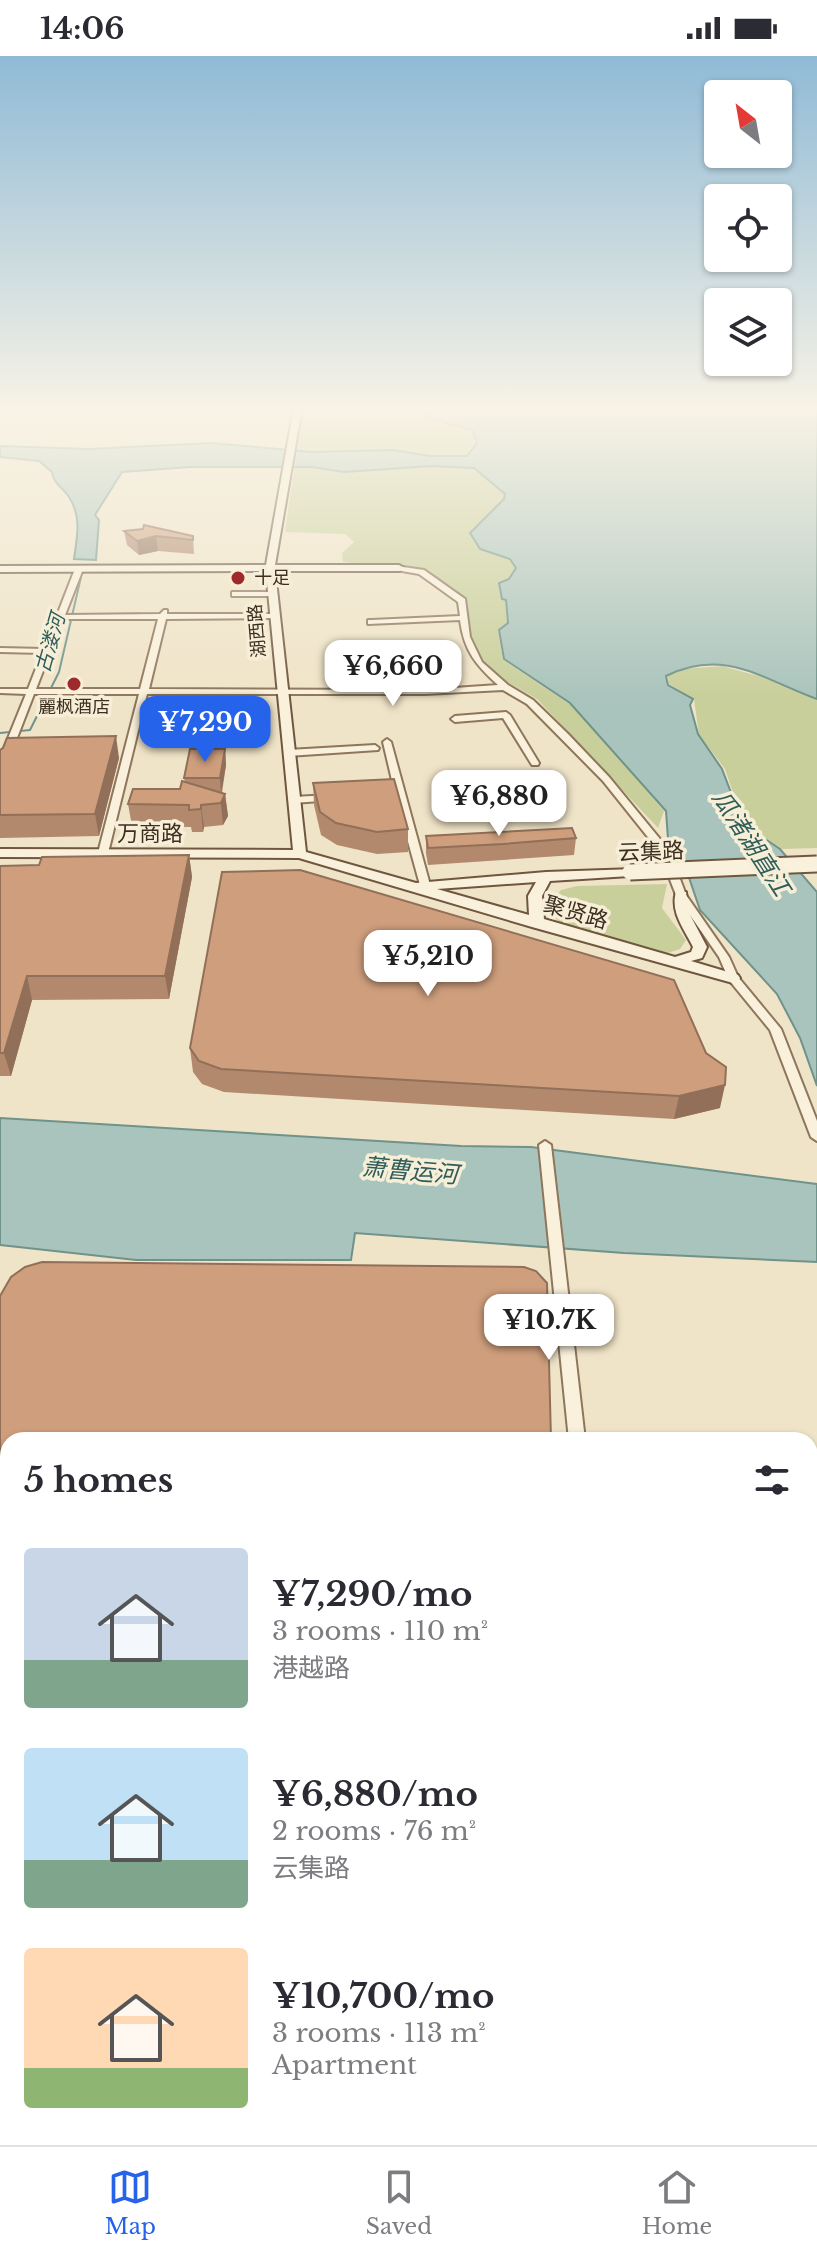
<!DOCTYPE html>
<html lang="en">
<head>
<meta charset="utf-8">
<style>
  body { margin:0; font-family:"Libre Baskerville","Noto Sans SC",serif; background:#f2f2f3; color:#2b2b33; height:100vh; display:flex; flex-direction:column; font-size:30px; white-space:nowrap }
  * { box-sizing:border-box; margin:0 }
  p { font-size:26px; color:#7c7c81 }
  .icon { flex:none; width:44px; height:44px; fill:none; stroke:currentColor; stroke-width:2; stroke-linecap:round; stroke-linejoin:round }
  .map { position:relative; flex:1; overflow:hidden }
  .drawer { position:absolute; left:0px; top:1376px; width:818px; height:714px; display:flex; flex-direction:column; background:#fff; border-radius:24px 24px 0 0; box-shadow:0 2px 6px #0004 }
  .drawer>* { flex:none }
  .needle { width:52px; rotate:329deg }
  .tools { position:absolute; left:704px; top:24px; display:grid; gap:16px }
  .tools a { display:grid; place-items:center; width:88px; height:88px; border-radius:8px; background:#fff; box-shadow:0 2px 6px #0004; font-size:40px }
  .price { position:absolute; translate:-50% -68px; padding:0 18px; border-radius:16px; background:#fff; color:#222; font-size:26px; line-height:52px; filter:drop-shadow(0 2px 4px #0008) }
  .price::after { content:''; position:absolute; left:50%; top:48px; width:24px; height:18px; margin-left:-12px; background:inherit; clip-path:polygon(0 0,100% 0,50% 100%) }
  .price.selected { background:#2563eb; color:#fff }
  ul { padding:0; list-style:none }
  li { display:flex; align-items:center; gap:24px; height:200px; padding:0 24px }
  li span { display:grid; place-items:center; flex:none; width:224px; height:160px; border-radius:8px; color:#555 }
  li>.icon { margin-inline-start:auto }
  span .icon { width:96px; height:96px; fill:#fffc; stroke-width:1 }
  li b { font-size:34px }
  h2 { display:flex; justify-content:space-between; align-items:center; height:96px; padding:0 24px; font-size:34px }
  .status { display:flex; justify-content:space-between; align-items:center; height:56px; padding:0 40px; background:#fff; direction:ltr }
  .status svg { height:22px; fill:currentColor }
  .dock { display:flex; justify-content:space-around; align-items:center; height:112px; border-top:2px solid #e1e1e2; background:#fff; font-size:22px; color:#7c7c81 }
  .dock a { display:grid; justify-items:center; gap:4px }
  .dock .selected { color:#2563eb }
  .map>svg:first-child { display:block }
  .green { fill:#c9cf9b }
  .water { fill:#a9c4bc; stroke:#6f938a; stroke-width:2 }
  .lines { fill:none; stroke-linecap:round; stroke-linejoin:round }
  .stream { stroke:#6f938a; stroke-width:2 }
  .street-casing { stroke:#8d765c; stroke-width:4 }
  .secondary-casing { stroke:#6f573f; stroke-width:4 }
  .primary-casing { stroke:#5b4430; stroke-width:4 }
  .highway-casing { stroke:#5b4430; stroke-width:4 }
  .street { fill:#faf1dc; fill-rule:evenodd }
  .secondary { fill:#faf1dc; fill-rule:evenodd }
  .primary { fill:#f3d9a0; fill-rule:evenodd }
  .highway { fill:#e0a458; fill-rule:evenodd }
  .rail-casing { stroke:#3d2e20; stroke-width:8 }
  .rail { stroke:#f7eed8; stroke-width:5; stroke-dasharray:14; stroke-linecap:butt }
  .secondary-bridge-casing { stroke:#6f573f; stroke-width:19; stroke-linecap:butt }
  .secondary-bridge { stroke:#faf1dc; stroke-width:15 }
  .wall { fill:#b2896c }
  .shaded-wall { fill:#916f58 }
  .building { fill:#cf9f7d; stroke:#916f58; stroke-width:2 }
  .poi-dot { fill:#9e2a2b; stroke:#f7eed8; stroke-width:3 }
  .labels { text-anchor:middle; stroke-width:7; stroke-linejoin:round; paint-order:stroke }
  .far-poi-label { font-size:18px; fill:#3d2e20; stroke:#f7eed8; text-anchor:start }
  .far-street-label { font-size:18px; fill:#3d2e20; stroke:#f7eed8 }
  .far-water-label { font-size:20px; font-style:italic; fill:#2f5d5a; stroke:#f7eed8 }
  .street-label { font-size:22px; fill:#3d2e20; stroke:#f7eed8 }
  .water-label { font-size:24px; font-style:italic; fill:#2f5d5a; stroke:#f7eed8 }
</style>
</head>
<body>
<div class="status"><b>14:06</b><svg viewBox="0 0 49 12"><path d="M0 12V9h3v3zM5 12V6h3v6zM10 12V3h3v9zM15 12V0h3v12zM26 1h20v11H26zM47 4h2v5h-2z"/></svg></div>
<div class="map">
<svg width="817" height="2089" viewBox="0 0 817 2089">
  <rect width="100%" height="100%" fill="#f0e4c8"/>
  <g class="green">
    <path d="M303 351H410L426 361 469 374 475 381 473 387 476 388 466 399 474 414 509 439 469 476 479 493 508 501 519 511 514 520 499 528 502 543 505 544 507 567 498 574 503 604 577 653 664 755 658 772 537 643 492 617 479 602 470 581 465 545 424 513 343 506 342 497 354 486 345 478 285 476Z"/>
    <path d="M722 610 780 626 817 644V792L782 793 744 769 725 713 699 679 694 643 669 628 668 620 683 613Z"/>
    <path d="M667 828 662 852 686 884 680 893 665 898 567 872 555 862 549 848 561 834 577 830Z"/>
  </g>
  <g class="water">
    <path d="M411 351H817V643C764 624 725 591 666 620L668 629 693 643 690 649 698 678 722 713 743 768 780 793 817 836V1030L800 982 777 938 700 854 681 798 668 783 666 755 570 647 504 603 499 574 508 567 506 544 502 543 499 527 509 523 516 512 510 503 480 493 470 477 504 443 505 438 474 412 431 410 344 416 312 411H190L122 416 95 459 99 464 96 504 74 503C77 481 82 461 69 441 63 432 53 427 52 416L39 405 0 401V390L89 393 212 387 311 396 393 394 430 400H467L477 387 472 374 430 362Z"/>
    <path d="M0 1062 461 1090 531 1091 817 1128V1206L624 1197 355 1177 351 1204H136L0 1189Z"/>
  </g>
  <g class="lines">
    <path class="stream" d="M0 677 30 674 59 616 81 521"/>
    <defs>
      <g id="street">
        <path d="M396 510 424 514 465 543 470 581 482 606 508 629 533 644 568 678 609 721 669 794 686 839 729 901 738 921 781 973 817 1065V1085L811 1081 770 974 729 924 719 901 676 839 659 795 603 725 527 648 503 634 425 638H147L108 797 103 800 98 797 139 638H34L5 713 0 716V702L26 638 0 637V633H28L42 597 0 596V592L44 593 75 513 79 511 83 513 65 559 160 558 164 554H167V558H274L278 560 274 562 166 563 149 633 425 634 498 629C476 609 464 595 460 564L368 568V564H371L460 560 458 546 419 518 396 514ZM63 563H158L140 633H36Z"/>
        <path d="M232 536H272L276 538 272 540H232Z"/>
        <path d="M506 656 510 659 539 707 538 709H532L503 662 455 666 451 663 455 660Z"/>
        <path d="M387 683 391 686 430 829 429 831 425 832 420 829 396 742 385 743 380 740 385 737H395L383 686Z"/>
        <path d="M375 689 379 692 378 694 288 700 284 697 288 694Z"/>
        <path d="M330 739 333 740V744L294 747 289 744 294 741Z"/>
        <path d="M545 1085 551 1089 585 1384H569L539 1089Z"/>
      </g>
      <g id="secondary">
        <path d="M294 351H302L275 509H399L404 512 399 515H275L306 796 416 827 546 816 635 813 637 816 630 820 550 825 542 840 544 863 675 901 691 896 693 891C684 873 670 856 676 836H686L688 855 707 891 702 902 691 905 738 919 740 922 738 925 733 927 532 871 299 802 0 801V793L293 794 266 515 0 516V510L266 509ZM536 826 528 840 529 859 437 833Z"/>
        <path d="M0 1913 8 1914V1940L0 1939Z"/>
        <rect x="810" y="1925" width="7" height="26"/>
      </g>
      <g id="primary">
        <rect x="810" y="1508" width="7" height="24"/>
        <rect x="0" y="1512" width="8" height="24"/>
        <path d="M8 1577V1601L0 1602V1578Z"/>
      </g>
      <g id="highway">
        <rect x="810" y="1531" width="7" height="54"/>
        <rect x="0" y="1532" width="8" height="57"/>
      </g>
    </defs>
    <use href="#street" class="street-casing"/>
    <use href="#secondary" class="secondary-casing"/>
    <use href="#primary" class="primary-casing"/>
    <use href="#highway" class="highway-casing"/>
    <use href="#street" class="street"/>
    <use href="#secondary" class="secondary"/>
    <use href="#primary" class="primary"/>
    <use href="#highway" class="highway"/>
    <defs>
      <g id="rail">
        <path d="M810 1657H817"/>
        <path d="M0 1670H8"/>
      </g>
    </defs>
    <use href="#rail" class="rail-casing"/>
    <use href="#rail" class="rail"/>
    <defs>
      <path id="secondary-bridge" d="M630 816 817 808"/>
    </defs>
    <use href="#secondary-bridge" class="secondary-bridge-casing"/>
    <use href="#secondary-bridge" class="secondary-bridge"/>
  </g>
  <g class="wall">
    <path d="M124 475 193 480 194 498 158 495 139 499 127 489Z"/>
    <path d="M225 693 226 709 222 737 225 738 228 760 223 769 204 771 203 776H192L191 771 132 770 128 748 180 733 185 726 184 722Z"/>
    <path d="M0 694 119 702 99 780 0 782Z"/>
    <path d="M313 727 408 773V796L377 798 337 789 321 779 314 749Z"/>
    <path d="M426 780 576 782 574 799 428 809 426 797Z"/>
    <path d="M189 799 192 821 169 943 32 944 11 1020H0V810L39 809Z"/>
    <path d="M222 816 720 1052 674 1063 224 1036 202 1028 193 1016 190 992Z"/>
    <path d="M0 1240 8 1384V1429H0Z"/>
    <path d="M810 1705H817V1863L810 1862Z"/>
    <path d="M0 1723H8V1839L0 1838Z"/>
  </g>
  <g class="shaded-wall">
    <path d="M156 480 158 495 139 499 137 485Z"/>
    <path d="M116 680 119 702 99 780 95 758Z"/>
    <path d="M225 693 226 709 221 738 220 722Z"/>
    <path d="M225 738 228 760 223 769 221 747Z"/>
    <path d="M201 749 204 771 203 776 201 753Z"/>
    <path d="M189 799 192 821 169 943 165 920Z"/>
    <path d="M27 920 32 944 11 1020 4 997Z"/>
    <path d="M725 1029 720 1052 674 1063 679 1040Z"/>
  </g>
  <g class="building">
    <path d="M144 469 193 480V484L156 480 137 485 124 475 143 473Z"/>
    <path d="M116 680 95 758 0 759V694L3 692 7 682Z"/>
    <path d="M190 693H225L220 722H184Z"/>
    <path d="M394 723 408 773 377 776 336 767 320 756 313 727Z"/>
    <path d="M182 725 225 738 221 747 201 749V753L189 754V749L128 748 133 733H180Z"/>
    <path d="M572 772 576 782 503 788 428 792 426 780Z"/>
    <path d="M189 799 165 920H27L4 997H0V810L39 809 42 801Z"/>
    <path d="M300 814 674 924 706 997 726 1011 725 1029 679 1040 221 1013 199 1005 190 992 222 816Z"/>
    <path d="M42 1206 524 1211 536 1215 547 1227 551 1384H8V1407H0V1240L11 1221 25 1211Z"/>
    <rect x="810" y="1705" width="7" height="141"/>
    <rect x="0" y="1723" width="8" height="103"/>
  </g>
  <linearGradient id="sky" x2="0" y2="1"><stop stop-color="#8fbad6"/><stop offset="0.55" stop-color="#f8f3e6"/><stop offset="1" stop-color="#f8f3e6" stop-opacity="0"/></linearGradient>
  <rect width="817" height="643" fill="url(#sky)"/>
  <g class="poi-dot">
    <circle cx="238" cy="522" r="8"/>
    <circle cx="74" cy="628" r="8"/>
  </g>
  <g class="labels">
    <g class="far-poi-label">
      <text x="254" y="528">十足</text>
      <text x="74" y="657" text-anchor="middle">麗枫酒店</text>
    </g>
    <g class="far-street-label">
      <text transform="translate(257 575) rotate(-95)" y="6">湖西路</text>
    </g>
    <g class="far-water-label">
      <text transform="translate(50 587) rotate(-74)" y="7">古溇河</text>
    </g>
    <g class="street-label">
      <text x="150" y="785">万商路</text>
      <text transform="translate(651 795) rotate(-2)" y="8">云集路</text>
      <text transform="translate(576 856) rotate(16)" y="8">聚贤路</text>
    </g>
    <g class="water-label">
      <text transform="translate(751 787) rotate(57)" y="8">瓜渚湖直江</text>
      <text transform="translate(410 1115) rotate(5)" y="8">萧曹运河</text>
    </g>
  </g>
</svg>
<div class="tools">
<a><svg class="needle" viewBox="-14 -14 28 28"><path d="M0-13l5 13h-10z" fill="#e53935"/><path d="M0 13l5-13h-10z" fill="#7c7c81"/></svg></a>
<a><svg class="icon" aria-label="locate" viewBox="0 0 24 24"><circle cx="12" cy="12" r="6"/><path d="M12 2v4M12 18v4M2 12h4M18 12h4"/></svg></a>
<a><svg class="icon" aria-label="layers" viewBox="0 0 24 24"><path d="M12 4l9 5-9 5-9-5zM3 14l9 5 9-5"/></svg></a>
</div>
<b class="price" style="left:393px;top:652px">¥6,660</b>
<b class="price selected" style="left:205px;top:708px">¥7,290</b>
<b class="price" style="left:499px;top:782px">¥6,880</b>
<b class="price" style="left:428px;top:942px">¥5,210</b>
<b class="price" style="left:549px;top:1306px">¥10.7K</b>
<section class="drawer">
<h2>5 homes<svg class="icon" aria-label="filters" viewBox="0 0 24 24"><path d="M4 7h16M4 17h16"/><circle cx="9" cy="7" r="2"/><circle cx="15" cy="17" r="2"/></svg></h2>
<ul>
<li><span style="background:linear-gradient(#c9d6e8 70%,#7fa58c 0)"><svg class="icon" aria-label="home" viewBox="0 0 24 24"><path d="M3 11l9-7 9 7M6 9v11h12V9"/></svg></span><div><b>¥7,290/mo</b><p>3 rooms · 110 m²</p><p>港越路</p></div></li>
<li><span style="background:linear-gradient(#bfe0f5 70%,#7fa58c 0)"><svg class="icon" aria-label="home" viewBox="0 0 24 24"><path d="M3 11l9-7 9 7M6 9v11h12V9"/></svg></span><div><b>¥6,880/mo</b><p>2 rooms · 76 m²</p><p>云集路</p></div></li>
<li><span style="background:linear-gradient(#ffd9b3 75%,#8fb573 0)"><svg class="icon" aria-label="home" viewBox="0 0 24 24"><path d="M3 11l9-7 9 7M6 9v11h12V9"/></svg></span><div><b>¥10,700/mo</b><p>3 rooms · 113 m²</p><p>Apartment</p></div></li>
</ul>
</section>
</div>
<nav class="dock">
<a class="selected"><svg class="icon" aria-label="map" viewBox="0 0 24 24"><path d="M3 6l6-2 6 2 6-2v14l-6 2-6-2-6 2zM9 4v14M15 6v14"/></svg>Map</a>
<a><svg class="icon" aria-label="saved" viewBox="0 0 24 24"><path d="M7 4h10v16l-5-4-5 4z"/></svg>Saved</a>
<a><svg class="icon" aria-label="home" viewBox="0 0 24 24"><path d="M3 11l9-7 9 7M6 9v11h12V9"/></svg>Home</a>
</nav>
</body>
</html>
